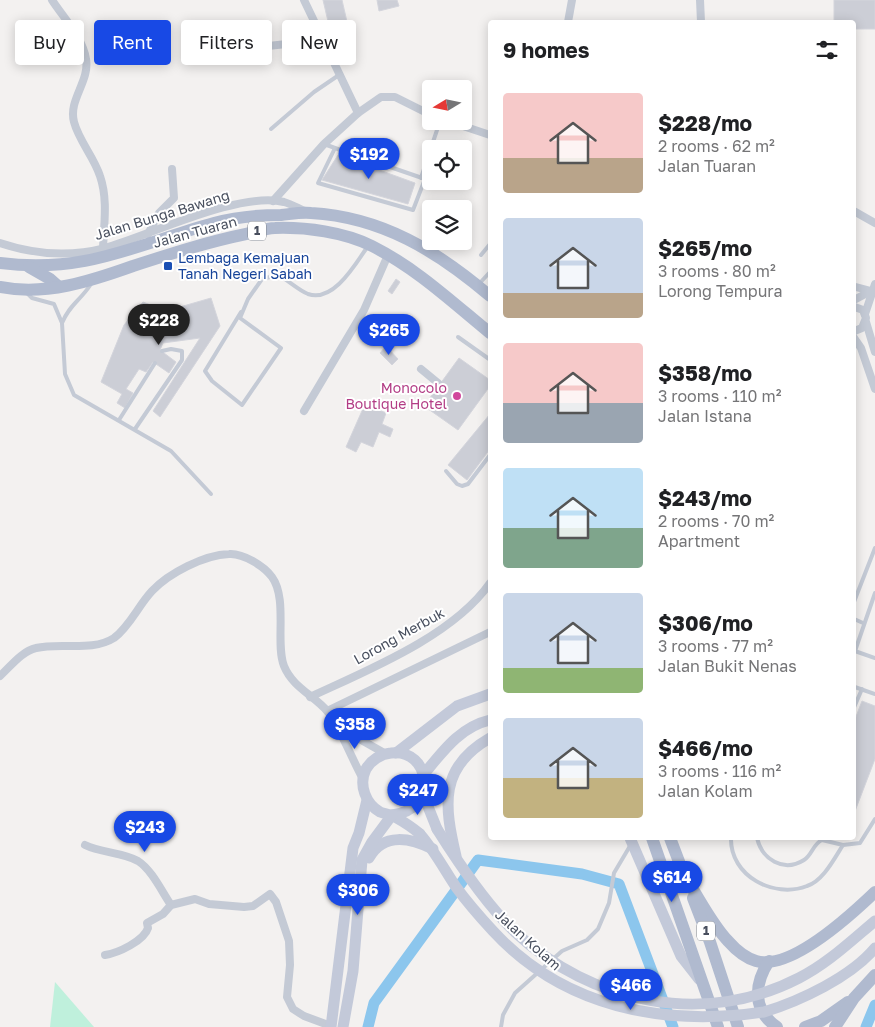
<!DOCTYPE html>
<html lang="en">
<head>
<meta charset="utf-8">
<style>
  body { margin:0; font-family:"Golos Text",sans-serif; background:#f6f6f6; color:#202124; height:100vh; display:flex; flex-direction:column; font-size:19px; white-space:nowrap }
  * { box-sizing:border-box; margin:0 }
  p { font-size:16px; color:#757577 }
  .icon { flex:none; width:28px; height:28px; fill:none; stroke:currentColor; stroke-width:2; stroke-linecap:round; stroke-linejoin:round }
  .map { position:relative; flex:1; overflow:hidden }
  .panel { position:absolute; left:488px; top:20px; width:368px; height:820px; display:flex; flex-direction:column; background:#fff; border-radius:5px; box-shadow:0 2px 12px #0003 }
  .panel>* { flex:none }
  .top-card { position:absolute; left:15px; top:20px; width:398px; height:45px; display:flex; gap:10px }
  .needle { width:32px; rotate:260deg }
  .tools { position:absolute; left:422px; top:80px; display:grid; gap:10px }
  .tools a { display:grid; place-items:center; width:50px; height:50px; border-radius:5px; background:#fff; box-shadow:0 2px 12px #0003; font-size:25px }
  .price { position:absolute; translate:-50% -42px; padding:0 11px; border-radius:18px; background:#1849e5; color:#fff; font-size:16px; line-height:32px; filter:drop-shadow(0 1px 2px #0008) }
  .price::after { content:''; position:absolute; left:50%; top:30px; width:15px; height:11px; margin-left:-8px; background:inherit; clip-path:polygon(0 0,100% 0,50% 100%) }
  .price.on { background:#222; color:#fff }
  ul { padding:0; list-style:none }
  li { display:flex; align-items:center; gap:15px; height:125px; padding:0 15px }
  li span { display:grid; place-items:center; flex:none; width:140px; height:100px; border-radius:5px; color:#555 }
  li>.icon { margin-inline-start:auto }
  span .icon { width:60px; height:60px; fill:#fffc; stroke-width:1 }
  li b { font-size:21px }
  h2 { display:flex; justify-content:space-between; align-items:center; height:60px; padding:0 15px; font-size:21px }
  .pill { padding:0 18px; border-radius:5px; background:#fff; box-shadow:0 2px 12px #0003; font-size:18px; line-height:45px }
  .pill.on { background:#1849e5; color:#fff }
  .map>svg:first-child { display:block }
  .green { fill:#bff0dc }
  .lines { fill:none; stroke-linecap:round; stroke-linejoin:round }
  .canal { stroke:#8cc6ed; stroke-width:11 }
  .building { fill:#ccced6; stroke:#d4d5dc }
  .service { stroke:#c4cad5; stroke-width:4 }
  .minor { stroke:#c4cad5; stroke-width:8 }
  .secondary { stroke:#c3c9d9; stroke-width:11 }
  .primary { stroke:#b0bacf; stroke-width:12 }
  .secondary-bridge { stroke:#c3c9d9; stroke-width:11 }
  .transit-dot { fill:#1a4fb4; stroke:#fff; stroke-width:2 }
  .hotel-dot { fill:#d1479c; stroke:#fff; stroke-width:2 }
  .labels { text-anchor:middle; stroke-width:4; stroke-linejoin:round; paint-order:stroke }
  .shield { fill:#fff; stroke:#7f848e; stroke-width:1 }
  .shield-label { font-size:12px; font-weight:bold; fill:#484f5e }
  .street-label { font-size:14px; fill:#484f5e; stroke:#fff }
  .transit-label { font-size:14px; fill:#164399; stroke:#fff; text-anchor:start }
  .hotel-label { font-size:14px; fill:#b23c85; stroke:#fff; text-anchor:end }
</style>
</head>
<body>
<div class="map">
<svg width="875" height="1027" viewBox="0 0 875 1027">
  <rect width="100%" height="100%" fill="#f3f1f0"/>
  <path class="green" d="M55 982 94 1027H50Z"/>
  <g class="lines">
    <g class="canal">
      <path d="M368 1027 374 1003 478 860 582 874 619 884 673 1027"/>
      <path d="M866 1027 875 1005"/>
    </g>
  </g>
  <g class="building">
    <path d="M323 0H342L348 26 330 30Z"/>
    <path d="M377 0H397L399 6 379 11Z"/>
    <path d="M834 0H875V29H852V22H834Z"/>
    <path d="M338 155 415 183 408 204 322 180Z"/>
    <path d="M396 279 400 282 392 294 388 291Z"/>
    <path d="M211 298 220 326 160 417 153 411 200 338 163 343 160 350 176 362 169 373 153 362 146 372 139 369 126 389 133 393 125 408 117 403 122 394 101 382 124 325 143 302 166 311Z"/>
    <path d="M386 346 398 359 392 365 380 353Z"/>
    <path d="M459 358 490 380V386L458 430 424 406Z"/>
    <path d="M365 404 386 413 382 424 393 429 390 437 379 432 373 447 361 442 356 452 346 447Z"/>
    <path d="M490 414V449L467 480 448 465Z"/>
    <path d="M862 701 875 706V759L852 819V727Z"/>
  </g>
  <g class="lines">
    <g class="service">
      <path d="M271 129 314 92 339 75"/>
      <path d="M324 144 335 148 425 179 413 210 318 183 335 148"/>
      <path d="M421 178 440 121"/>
      <path d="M481 255 490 244"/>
      <path d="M478 285 490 272"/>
      <path d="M26 292 32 298 54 304 62 323 65 374 74 395 171 451 211 494"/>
      <path d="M241 312 205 371 212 381 242 405 281 348 240 318 248 299 262 279 278 275C288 280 298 290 308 294 334 303 356 263 368 246"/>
      <path d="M62 323C70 304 80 301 91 284"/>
      <path d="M458 337 489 359"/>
      <path d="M119 420 155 363"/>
      <path d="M135 429 182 360V351L171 349 162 351"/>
      <path d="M446 471 457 484 462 486 468 484 490 455"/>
      <path d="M852 607 875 548"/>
      <path d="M852 618 863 623"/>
      <path d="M852 650 875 658"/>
      <path d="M855 651 875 593"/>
      <path d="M852 686 875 694"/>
      <path d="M852 712 862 689"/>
      <path d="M731 838C730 876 774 899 807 886 823 881 834 859 843 845"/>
      <path d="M757 838C762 859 783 873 804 860 812 855 813 844 822 840L843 845 860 843 875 819"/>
      <path d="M501 1027 503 1015 515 993 562 951 587 940 598 929 609 903 614 873 630 846"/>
    </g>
    <g class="minor">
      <path d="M52 0C63 17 83 38 86 59 90 81 68 100 74 122 79 141 94 157 100 176 108 199 104 224 103 248"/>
      <path d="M700 0 701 22"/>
      <path d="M568 22 572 0"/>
      <path d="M190 27 204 53 324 40"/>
      <path d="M358 113 381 97H395L431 115"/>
      <path d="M448 121 490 135"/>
      <path d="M273 201 324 144 358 113 304 0"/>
      <path d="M852 210 875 223"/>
      <path d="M148 234 159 213 174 198 172 169"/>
      <path d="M0 243C33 254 70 257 105 248 151 235 239 191 284 202 291 204 298 208 305 211"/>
      <path d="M852 286 871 291"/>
      <path d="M852 301 871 291"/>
      <path d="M852 306 863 310 866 318 862 328 852 332"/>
      <path d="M865 314 875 284"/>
      <path d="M866 322 875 352"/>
      <path d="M852 335 861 348 875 389"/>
      <path d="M421 369 438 383"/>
      <path d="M304 411 364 310 388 255"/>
      <path d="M0 676C10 667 22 651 36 648 60 642 92 652 114 638 130 626 138 606 152 591 169 573 204 555 229 554 243 553 264 566 272 577 288 599 275 644 284 666 293 688 314 695 328 712 341 730 352 759 363 779"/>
      <path d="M310 697C368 670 453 636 490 583"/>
      <path d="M327 711 490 632"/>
      <path d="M331 718 356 737 386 754"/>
      <path d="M85 845C101 853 122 852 138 861 152 870 162 892 171 905"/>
      <path d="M105 955C118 953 144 941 148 928L147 923 163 914 171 905 195 899 209 904 244 907 253 906 270 894 276 902 289 941 290 965 287 997 293 1009 304 1016 331 1026"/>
    </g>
    <g class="secondary">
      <path d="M396 753 457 706 490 694"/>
      <path d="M424 774C443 751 460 727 490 720"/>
      <path d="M423 794 437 829"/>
      <path d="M392 815C439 810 431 748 391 753 381 754 371 760 366 769 358 785 366 804 380 812 385 814 390 814 395 817 404 822 412 827 420 834"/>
      <path d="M630 838 681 956 699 979"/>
      <path d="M456 856C444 805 439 767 490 738"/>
      <path d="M369 858C383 832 411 838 433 849"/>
      <path d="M331 1027 353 848 359 833 367 800"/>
      <path d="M343 1027 353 971 362 860 372 842 392 815"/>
    </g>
    <g class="primary">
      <path d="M0 263C85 274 135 245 214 223 236 217 258 215 281 215 291 214 301 212 311 213 382 217 437 251 490 296"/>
      <path d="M29 267 50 279 59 287"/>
      <path d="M0 287C46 296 91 281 133 266 170 254 207 242 246 234 255 232 266 228 275 228 306 227 344 232 372 246 416 268 452 302 490 333"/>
      <path d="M652 838 718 1027"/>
      <path d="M670 838 686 880"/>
      <path d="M683 874C698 895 710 922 728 941 735 949 746 958 756 961 791 971 852 914 875 892"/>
      <path d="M693 898 710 942 738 1027"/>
      <path d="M769 961C754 984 752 1010 777 1027"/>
      <path d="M805 1027 821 1021 848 1002"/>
      <path d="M835 1027 854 998 875 975"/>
    </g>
    <g class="secondary-bridge">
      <path d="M437 829C459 864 486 904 515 932 592 1004 704 1027 799 978 827 964 851 941 875 921"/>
      <path d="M420 834C434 850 444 869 456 887 467 902 480 917 493 931 563 1007 663 1027 764 1012 800 1001 851 977 875 948"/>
    </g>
  </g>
  <rect class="transit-dot" x="163" y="261" width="10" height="10" rx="2.5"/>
  <circle class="hotel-dot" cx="457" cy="396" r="5"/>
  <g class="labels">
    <g class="shield">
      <rect x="248" y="221.5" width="18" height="19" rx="4"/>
      <rect x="697" y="921.5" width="18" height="19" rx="4"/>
    </g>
    <g class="shield-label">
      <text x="257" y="235">1</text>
      <text x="706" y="935">1</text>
    </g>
    <g class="street-label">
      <text transform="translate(162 215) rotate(-17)" y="5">Jalan Bunga Bawang</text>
      <text transform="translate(195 232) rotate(-15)" y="5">Jalan Tuaran</text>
      <text transform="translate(399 636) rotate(-29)" y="5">Lorong Merbuk</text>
      <text transform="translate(528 940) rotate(42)" y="5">Jalan Kolam</text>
    </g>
    <g class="transit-label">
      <text x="178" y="263">Lembaga Kemajuan<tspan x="178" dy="16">Tanah Negeri Sabah</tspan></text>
    </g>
    <g class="hotel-label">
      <text x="447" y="393">Monocolo<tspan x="447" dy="16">Boutique Hotel</tspan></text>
    </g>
  </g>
</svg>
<div class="tools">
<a><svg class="needle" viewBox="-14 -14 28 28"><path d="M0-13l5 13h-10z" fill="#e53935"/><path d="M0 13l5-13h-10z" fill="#757577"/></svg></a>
<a><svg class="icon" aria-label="locate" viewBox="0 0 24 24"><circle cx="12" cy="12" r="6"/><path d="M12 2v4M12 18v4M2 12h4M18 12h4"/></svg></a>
<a><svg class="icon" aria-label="layers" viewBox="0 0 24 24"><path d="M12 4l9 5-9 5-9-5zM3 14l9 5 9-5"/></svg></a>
</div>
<b class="price" style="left:369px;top:180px">$192</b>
<b class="price on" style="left:159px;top:346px">$228</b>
<b class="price" style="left:389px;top:356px">$265</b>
<b class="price" style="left:355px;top:750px">$358</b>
<b class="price" style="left:418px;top:816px">$247</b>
<b class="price" style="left:145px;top:853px">$243</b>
<b class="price" style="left:672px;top:903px">$614</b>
<b class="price" style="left:358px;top:916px">$306</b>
<b class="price" style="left:631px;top:1011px">$466</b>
<div class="top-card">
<a class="pill">Buy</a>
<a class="pill on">Rent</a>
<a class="pill">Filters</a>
<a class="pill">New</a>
</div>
<section class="panel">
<h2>9 homes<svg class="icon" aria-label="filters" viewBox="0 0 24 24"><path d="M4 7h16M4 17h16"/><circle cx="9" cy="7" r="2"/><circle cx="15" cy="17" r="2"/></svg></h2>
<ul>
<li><span style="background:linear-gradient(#f6c9c9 65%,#b9a48a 0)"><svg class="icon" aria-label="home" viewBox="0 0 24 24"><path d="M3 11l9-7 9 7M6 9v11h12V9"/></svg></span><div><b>$228/mo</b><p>2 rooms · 62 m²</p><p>Jalan Tuaran</p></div></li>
<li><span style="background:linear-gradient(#c9d6e8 75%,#b9a48a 0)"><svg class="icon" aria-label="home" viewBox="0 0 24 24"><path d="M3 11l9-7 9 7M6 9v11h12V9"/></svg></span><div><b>$265/mo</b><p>3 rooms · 80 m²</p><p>Lorong Tempura</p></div></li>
<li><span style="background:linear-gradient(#f6c9c9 60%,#9aa5b1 0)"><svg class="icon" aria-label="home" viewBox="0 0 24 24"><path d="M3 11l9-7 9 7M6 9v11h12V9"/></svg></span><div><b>$358/mo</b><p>3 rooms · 110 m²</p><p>Jalan Istana</p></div></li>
<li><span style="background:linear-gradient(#bfe0f5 60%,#7fa58c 0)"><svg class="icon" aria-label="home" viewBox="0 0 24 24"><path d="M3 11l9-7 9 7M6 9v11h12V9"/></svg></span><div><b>$243/mo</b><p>2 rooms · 70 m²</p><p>Apartment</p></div></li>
<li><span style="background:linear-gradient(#c9d6e8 75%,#8fb573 0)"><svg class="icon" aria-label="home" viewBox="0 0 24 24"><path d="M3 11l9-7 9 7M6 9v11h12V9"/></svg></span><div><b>$306/mo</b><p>3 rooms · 77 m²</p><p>Jalan Bukit Nenas</p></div></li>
<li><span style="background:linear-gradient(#c9d6e8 60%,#c2b280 0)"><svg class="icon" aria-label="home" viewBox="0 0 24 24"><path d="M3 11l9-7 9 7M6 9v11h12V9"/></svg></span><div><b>$466/mo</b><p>3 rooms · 116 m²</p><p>Jalan Kolam</p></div></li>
</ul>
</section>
</div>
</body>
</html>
